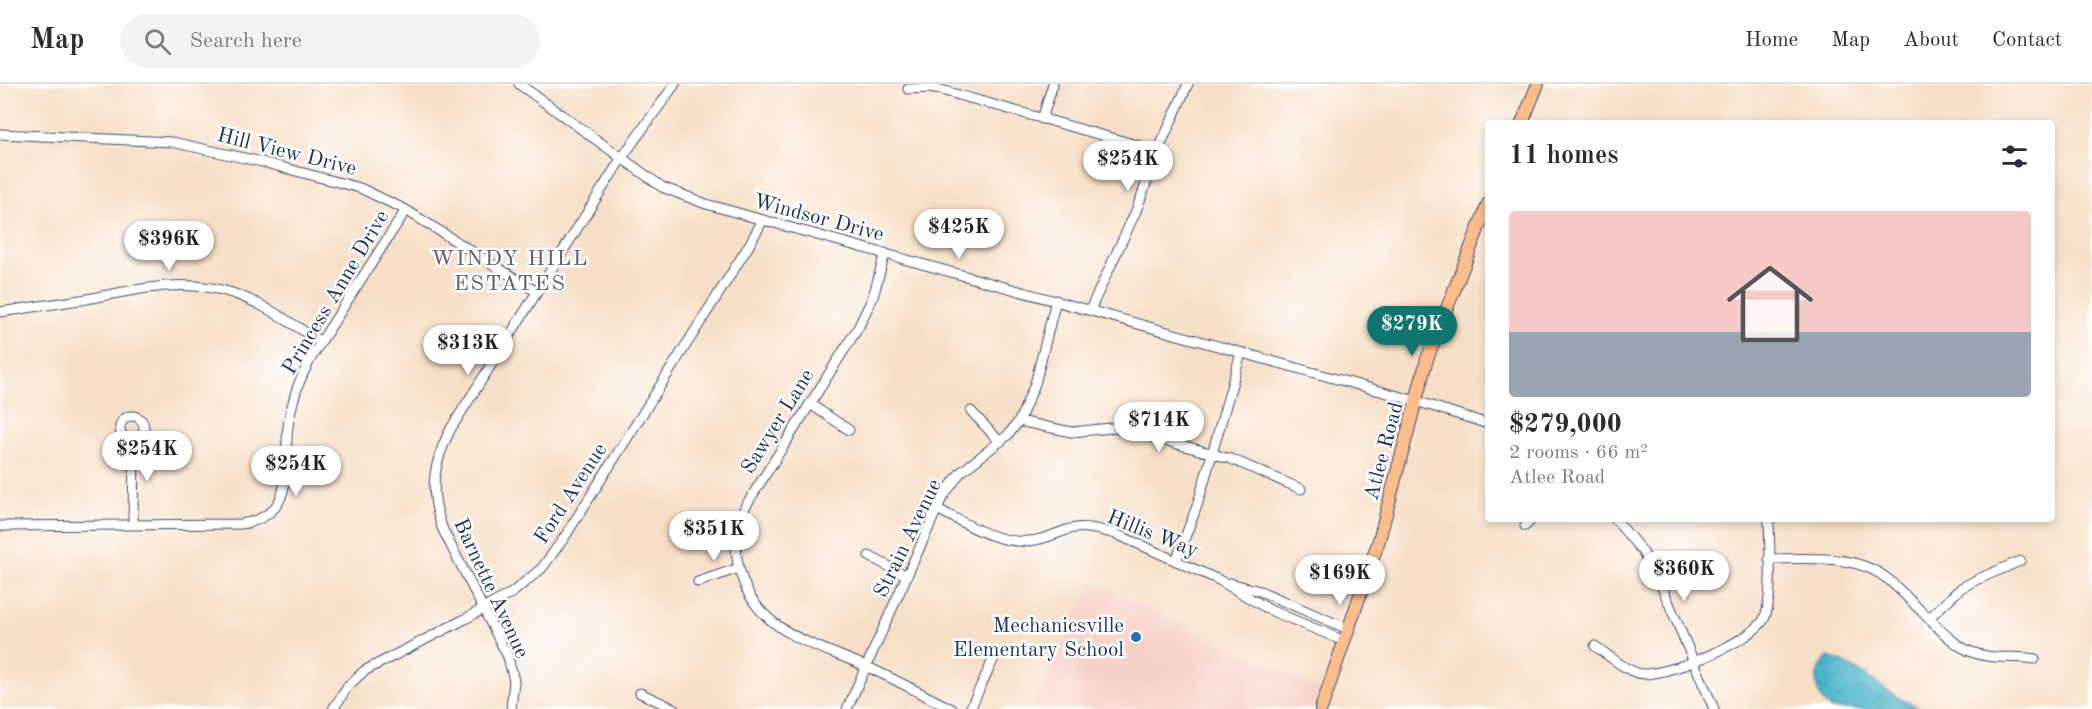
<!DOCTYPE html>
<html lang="en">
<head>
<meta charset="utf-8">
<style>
  body { margin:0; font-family:"Old Standard TT",serif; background:#f2f2f3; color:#2b2b33; height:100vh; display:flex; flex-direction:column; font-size:22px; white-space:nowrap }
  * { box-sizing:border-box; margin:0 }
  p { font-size:20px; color:#7c7c81 }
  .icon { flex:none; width:33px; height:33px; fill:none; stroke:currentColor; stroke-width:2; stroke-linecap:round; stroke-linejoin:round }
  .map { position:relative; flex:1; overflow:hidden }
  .panel { position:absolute; left:1485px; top:36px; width:570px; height:402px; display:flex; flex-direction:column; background:#fff; border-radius:6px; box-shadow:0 3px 9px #0003 }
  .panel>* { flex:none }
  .price { position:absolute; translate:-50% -51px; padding:0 14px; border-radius:21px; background:#fff; color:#222; font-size:20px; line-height:39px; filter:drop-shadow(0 2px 3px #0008) }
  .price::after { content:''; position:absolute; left:50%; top:36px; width:18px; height:14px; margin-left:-9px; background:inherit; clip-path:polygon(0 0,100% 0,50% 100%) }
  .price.active { background:#0f766e; color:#fff }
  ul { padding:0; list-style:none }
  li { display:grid; align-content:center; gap:12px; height:318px; padding:0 24px }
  li span { display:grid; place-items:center; height:186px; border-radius:6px; color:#555 }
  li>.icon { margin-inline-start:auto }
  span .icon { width:108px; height:108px; fill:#fffc; stroke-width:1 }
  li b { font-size:26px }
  h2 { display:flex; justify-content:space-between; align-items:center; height:72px; padding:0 24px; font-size:26px }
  header { display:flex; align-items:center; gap:36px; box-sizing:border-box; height:84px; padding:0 30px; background:#fff; border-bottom:2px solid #e1e1e2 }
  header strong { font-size:28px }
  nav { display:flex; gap:33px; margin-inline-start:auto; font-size:21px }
  .search { width:420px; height:54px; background:#f2f2f3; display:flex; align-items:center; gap:15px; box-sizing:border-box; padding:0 21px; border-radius:33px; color:#7c7c81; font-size:22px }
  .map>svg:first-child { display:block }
  .built { fill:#f7d1c7 }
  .water { fill:url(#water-ripples); stroke:#337294; stroke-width:1.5 }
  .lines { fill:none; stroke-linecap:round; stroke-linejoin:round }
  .minor-casing { stroke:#3c496e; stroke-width:11 }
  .major-casing { stroke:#3c496e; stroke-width:14 }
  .minor { stroke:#fff; stroke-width:9 }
  .major { stroke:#fabc8b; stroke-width:12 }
  .poi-dot { fill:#1f6fb2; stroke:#fff; stroke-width:2 }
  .labels { text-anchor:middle; stroke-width:5; stroke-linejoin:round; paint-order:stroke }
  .street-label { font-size:21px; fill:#1b2f5e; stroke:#fff }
  .poi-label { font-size:21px; fill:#1b2f5e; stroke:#fff; text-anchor:end }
  .neighbourhood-label { font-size:22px; letter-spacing:1.5px; fill:#615d6e; stroke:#fff }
</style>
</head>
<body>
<header>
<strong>Map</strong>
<div class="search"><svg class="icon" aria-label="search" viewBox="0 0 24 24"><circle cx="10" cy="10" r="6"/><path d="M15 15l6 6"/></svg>Search here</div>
<nav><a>Home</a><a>Map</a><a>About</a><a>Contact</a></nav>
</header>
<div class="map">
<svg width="2092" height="625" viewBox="0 0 2092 625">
  <defs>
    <pattern id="water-ripples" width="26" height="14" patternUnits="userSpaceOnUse" patternTransform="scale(1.5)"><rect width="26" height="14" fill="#4bb4ca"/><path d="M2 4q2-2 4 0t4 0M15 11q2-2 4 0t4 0" fill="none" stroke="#3e93a7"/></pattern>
  </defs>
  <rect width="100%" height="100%" fill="#fff"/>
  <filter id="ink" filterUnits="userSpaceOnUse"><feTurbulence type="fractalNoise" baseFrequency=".0167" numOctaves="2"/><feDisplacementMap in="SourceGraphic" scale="12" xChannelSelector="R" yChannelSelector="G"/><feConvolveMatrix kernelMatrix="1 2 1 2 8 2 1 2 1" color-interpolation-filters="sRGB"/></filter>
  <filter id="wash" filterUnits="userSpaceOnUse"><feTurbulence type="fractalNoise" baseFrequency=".008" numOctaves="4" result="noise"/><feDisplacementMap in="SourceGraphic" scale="24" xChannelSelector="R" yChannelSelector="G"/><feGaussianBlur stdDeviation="1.35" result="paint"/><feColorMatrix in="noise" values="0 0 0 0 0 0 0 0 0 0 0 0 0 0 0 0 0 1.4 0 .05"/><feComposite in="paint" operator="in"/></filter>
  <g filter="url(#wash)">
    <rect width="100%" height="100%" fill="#f6dfc6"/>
    <path class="built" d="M1093 499 1321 606 1314 625H1030Z"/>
    <path class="water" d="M1828 573C1855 580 1874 599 1897 613 1905 618 1914 621 1923 625H1830C1814 608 1811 590 1828 573Z"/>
  </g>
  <g filter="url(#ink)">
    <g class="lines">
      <defs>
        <g id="minor">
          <path d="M519 0 662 103 706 120 763 136 1416 317 1488 340"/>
          <path d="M908 5 929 4 941 6 1158 67"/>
          <path d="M1042 35 1053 0"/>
          <path d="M0 50 172 58 262 78 360 104 406 126 537 208"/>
          <path d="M885 169 873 213 858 244 745 423C736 446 733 467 741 491 758 549 816 560 865 582 895 595 923 611 952 625"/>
          <path d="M1090 226 1136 127 1158 67 1188 0"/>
          <path d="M0 228C29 224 58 219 87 215 134 206 185 193 232 209 265 220 292 240 321 258"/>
          <path d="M810 320 849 346"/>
          <path d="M971 327 1000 358"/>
          <circle cx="132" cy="344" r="12"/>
          <path d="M1019 337 1071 348 1111 344 1128 346 1231 375 1301 405"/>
          <path d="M937 425C965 439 997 460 1029 457 1044 456 1056 449 1070 445 1085 441 1101 446 1116 450L1219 496 1270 526 1344 557"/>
          <path d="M1615 435 1642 467 1662 503 1714 625"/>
          <path d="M133 440 134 355"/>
          <path d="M0 442 241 440C292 432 285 394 287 355 287 343 290 330 293 318 301 285 321 258 339 230 361 195 384 160 406 126"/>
          <path d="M1525 442 1532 435"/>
          <path d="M869 472 907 492"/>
          <path d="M1769 475C1809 475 1856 469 1889 496 1899 505 1909 515 1919 525 1934 539 1949 557 1967 566 1990 577 2011 571 2035 575"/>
          <path d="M1176 477 1197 422 1241 269"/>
          <path d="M698 498 739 484"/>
          <path d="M1230 499 1260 507 1348 545"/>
          <path d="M1929 534 1961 504 1976 496 2020 477"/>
          <path d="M1595 562C1608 571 1622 584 1637 589 1661 596 1753 557 1764 535 1774 514 1769 460 1769 435"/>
          <path d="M640 609 675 625"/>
          <path d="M333 625 349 601 364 587 465 535 513 508 542 484 564 454 748 163 763 136"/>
          <path d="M511 625 514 597 508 573 443 446C429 408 432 383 450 346L621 75 675 0"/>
          <path d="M847 625 942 414 960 389 1008 351 1019 337 1035 300 1056 216"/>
          <path d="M970 625 994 574"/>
        </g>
        <g id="major">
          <path d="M1522 39 1538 0"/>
          <path d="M1321 625 1379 456 1427 275 1488 120"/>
        </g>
      </defs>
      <use href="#minor" class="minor-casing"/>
      <use href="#major" class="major-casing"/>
      <use href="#minor" class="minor"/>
      <use href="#major" class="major"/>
    </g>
  </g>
  <circle class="poi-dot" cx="1136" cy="553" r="6"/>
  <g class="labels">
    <g class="street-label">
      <text transform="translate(287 67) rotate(14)" y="7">Hill View Drive</text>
      <text transform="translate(819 133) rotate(15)" y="7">Windsor Drive</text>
      <text transform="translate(335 208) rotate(-59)" y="7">Princess Anne Drive</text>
      <text transform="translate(777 337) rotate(-58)" y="7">Sawyer Lane</text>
      <text transform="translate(1383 367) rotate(-75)" y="7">Atlee Road</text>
      <text transform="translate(570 409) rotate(-57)" y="7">Ford Avenue</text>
      <text transform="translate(1153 449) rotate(22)" y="7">Hillis Way</text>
      <text transform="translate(907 454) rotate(-64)" y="7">Strain Avenue</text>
      <text transform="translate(492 504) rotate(65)" y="7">Barnette Avenue</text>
    </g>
    <g class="poi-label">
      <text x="1124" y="548">Mechanicsville<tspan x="1124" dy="24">Elementary School</tspan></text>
    </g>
    <g class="neighbourhood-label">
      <text x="510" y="181">WINDY HILL<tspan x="510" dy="25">ESTATES</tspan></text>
    </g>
  </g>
</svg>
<b class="price" style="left:1128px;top:108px">$254K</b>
<b class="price" style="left:959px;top:176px">$425K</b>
<b class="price" style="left:169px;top:188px">$396K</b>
<b class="price active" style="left:1412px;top:273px">$279K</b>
<b class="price" style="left:468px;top:292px">$313K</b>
<b class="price" style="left:1159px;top:369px">$714K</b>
<b class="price" style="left:147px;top:398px">$254K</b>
<b class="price" style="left:296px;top:413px">$254K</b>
<b class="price" style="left:714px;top:478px">$351K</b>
<b class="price" style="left:1684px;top:518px">$360K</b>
<b class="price" style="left:1340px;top:522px">$169K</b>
<section class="panel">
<h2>11 homes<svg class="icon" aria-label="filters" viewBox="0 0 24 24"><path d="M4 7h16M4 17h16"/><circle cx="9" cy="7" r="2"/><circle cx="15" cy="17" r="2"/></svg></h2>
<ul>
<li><span style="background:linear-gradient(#f6c9c9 65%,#9aa5b1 0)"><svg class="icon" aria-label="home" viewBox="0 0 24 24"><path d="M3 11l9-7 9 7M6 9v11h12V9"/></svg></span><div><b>$279,000</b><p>2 rooms · 66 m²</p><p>Atlee Road</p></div></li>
</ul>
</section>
</div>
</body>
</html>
